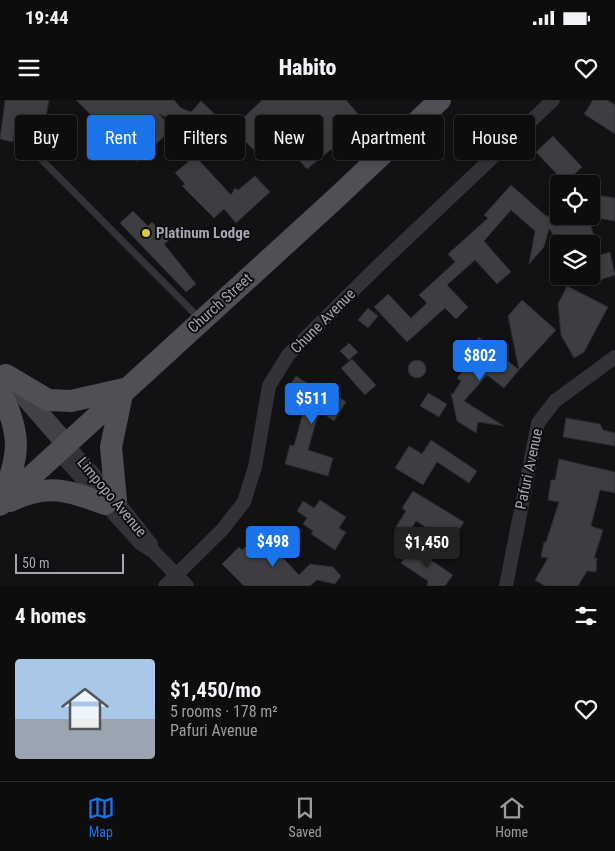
<!DOCTYPE html>
<html lang="en">
<head>
<meta charset="utf-8">
<style>
  body { margin:0; font-family:"Roboto Condensed",sans-serif; background:#171617; color:#f1f3f6; height:100vh; display:flex; flex-direction:column; font-size:19px; white-space:nowrap }
  * { box-sizing:border-box; margin:0 }
  p { font-size:16px; color:#9b9c9e }
  .icon { flex:none; width:28px; height:28px; fill:none; stroke:currentColor; stroke-width:2; stroke-linecap:round; stroke-linejoin:round }
  .map { position:relative; height:486px; overflow:hidden }
  .drawer { display:flex; flex-direction:column; background:#0e0d0e; flex:1 }
  .drawer>* { flex:none }
  .guide { position:absolute; left:15px; top:15px; width:585px; height:45px; display:flex; gap:10px }
  .fabs { position:absolute; left:550px; top:75px; display:grid; gap:10px }
  .fabs a { display:grid; place-items:center; width:50px; height:50px; border-radius:5px; background:#0e0d0e; box-shadow:0 2px 8px #0003,0 0 0 1px #2e2d2e; font-size:25px }
  .scale { position:absolute; left:15px; bottom:12px; width:109px; box-sizing:border-box; padding-left:5px; border:2px solid #a4a6b2; border-top:0; font-size:14px; line-height:18px; white-space:nowrap; color:#a4a6b2; -webkit-text-stroke:4px #0d0c0e; paint-order:stroke }
  .price { position:absolute; translate:-50% -42px; padding:0 11px; border-radius:5px; background:#1a73e8; color:#fff; font-size:16px; line-height:32px; filter:drop-shadow(0 1px 2px #0008) }
  .price::after { content:''; position:absolute; left:50%; top:30px; width:15px; height:11px; margin-left:-8px; background:inherit; clip-path:polygon(0 0,100% 0,50% 100%) }
  .price.selected { background:#222; color:#fff }
  ul { padding:0; list-style:none }
  li { display:flex; align-items:center; gap:15px; height:125px; padding:0 15px }
  li+li { border-top:1px solid #2e2d2e }
  li span { display:grid; place-items:center; flex:none; width:140px; height:100px; border-radius:5px; color:#555 }
  li>.icon { margin-inline-start:auto }
  span .icon { width:60px; height:60px; fill:#fffc; stroke-width:1 }
  li b { font-size:21px }
  h2 { display:flex; justify-content:space-between; align-items:center; height:60px; padding:0 15px; font-size:21px }
  .pill { padding:0 18px; border-radius:5px; background:#0e0d0e; box-shadow:0 2px 8px #0003,0 0 0 1px #2e2d2e; font-size:18px; line-height:45px }
  .pill.selected { background:#1a73e8; color:#fff }
  .status { display:flex; justify-content:space-between; align-items:center; height:35px; padding:0 25px; background:#0e0d0e; direction:ltr }
  .status svg { height:14px; fill:currentColor }
  header { display:flex; justify-content:space-between; align-items:center; height:65px; padding:0 15px; background:#0e0d0e; font-size:22px; font-weight:800 }
  .tab-bar { display:flex; justify-content:space-around; align-items:center; height:70px; border-top:1px solid #2e2d2e; background:#0e0d0e; font-size:14px; color:#9b9c9e }
  .tab-bar a { display:grid; justify-items:center; gap:2px }
  .tab-bar .selected { color:#1a73e8 }
  .map>svg:first-child { display:block }
  .building { fill:#3e3e42; stroke:#2c2b2e }
  .lines { fill:none; stroke-linecap:round; stroke-linejoin:round }
  .lane { stroke:#333337; stroke-width:7 }
  .street { stroke:#333337; stroke-width:14 }
  .secondary { stroke:#414147; stroke-width:20 }
  .primary { stroke:#4f4f56; stroke-width:22 }
  .poi-dot { fill:#dec83e; stroke:#0d0c0e; stroke-width:2 }
  .labels { text-anchor:middle; stroke-width:4; stroke-linejoin:round; paint-order:stroke }
  .poi-label { font-size:15px; font-weight:bold; fill:#a4a6b2; stroke:#0d0c0e; text-anchor:start }
  .street-label { font-size:15px; fill:#a4a6b2; stroke:#0d0c0e }
</style>
</head>
<body>
<div class="status"><b>19:44</b><svg viewBox="0 0 49 12"><path d="M0 12V9h3v3zM5 12V6h3v6zM10 12V3h3v9zM15 12V0h3v12zM26 1h20v11H26zM47 4h2v5h-2z"/></svg></div>
<header><svg class="icon" aria-label="menu" viewBox="0 0 24 24"><path d="M4 6h16M4 12h16M4 18h16"/></svg>Habito<svg class="icon" aria-label="heart" viewBox="0 0 24 24"><path d="M12 20l-8-8c-3-5 5-10 8-4 3-6 11-1 8 4z"/></svg></header>
<div class="map">
<svg width="615" height="486" viewBox="0 0 615 486">
  <rect width="100%" height="100%" fill="#121113"/>
  <g class="building">
    <path d="M5 0H49L45 22 17 16 13 42 0 39Z"/>
    <path d="M76 0H174L181 8 191 12 201 1 238 36 223 50 213 40 216 37 208 34 195 21 192 28 159 14 172 29 137 62 109 33 104 38 94 27 98 22Z"/>
    <path d="M262 0H346L365 22 307 69 282 41 263 60 233 28Z"/>
    <path d="M593 0H607L615 5V34L584 14Z"/>
    <path d="M553 36 582 67 565 83 536 52Z"/>
    <path d="M195 56 231 95 235 88 238 90 255 76 270 92 236 123 224 109 214 118 182 86 185 84 175 73Z"/>
    <path d="M511 85 546 116H588L600 155 610 152 615 175 591 183V144H561L549 129 544 147 529 164 535 131 511 110 484 141 511 172 497 184 475 160 447 185 468 207 456 219 445 208 407 242 374 207 388 194 411 218 427 203 419 195 455 162 448 154 488 118 484 115Z"/>
    <path d="M591 94 615 98V121L591 117Z"/>
    <path d="M133 111 148 126 152 122 169 140 164 144 196 184 186 192 120 123Z"/>
    <path d="M567 186 608 207 584 252 574 258 561 235 558 204Z"/>
    <path d="M522 200 556 230 519 270 508 216Z"/>
    <path d="M368 208 378 216 368 228 358 220Z"/>
    <path d="M479 237 519 270 504 288 487 275 464 301 504 326 478 322 476 333 457 321 451 293 453 294 461 281 457 278 475 256 468 250Z"/>
    <path d="M349 243 358 252 349 260 340 251Z"/>
    <path d="M352 259 376 285 365 295 341 268Z"/>
    <circle cx="417" cy="269" r="9"/>
    <path d="M296 276 313 287 317 282 346 302 334 321 319 311 308 350 333 358 328 376 285 364 290 345 294 346 306 302 287 290Z"/>
    <path d="M428 293 447 304 439 317 420 306Z"/>
    <path d="M566 318 600 324 603 330 615 333V346L563 337Z"/>
    <path d="M431 340 477 371 469 383 437 362 423 385 395 368 409 346 422 354Z"/>
    <path d="M559 359 615 372V393L600 390 591 426 603 430 594 458H597L596 472 587 471 578 486H545L535 480 548 458 541 457 544 442H546L559 402 548 400 551 380H555Z"/>
    <path d="M413 391 464 422 455 436 450 433 446 440 416 421 408 434 396 427 406 411 402 408Z"/>
    <path d="M320 400 346 417 339 428 346 432 335 450 311 434 313 431 303 424 307 418 297 411 303 401 314 408Z"/>
    <path d="M260 433 299 475 310 464 333 467 341 476 335 484 317 480 310 486H244L222 464 239 447 242 450Z"/>
    <path d="M411 447 453 475 445 486H427L428 481 401 463Z"/>
  </g>
  <g class="lines">
    <path class="lane" d="M38 56 199 218"/>
    <g class="street">
      <path d="M67 345 105 386 151 444"/>
      <path d="M58 352 140 443 154 452 187 486"/>
      <path d="M165 486 222 430 244 402 255 367 269 286 288 255 379 165 553 0"/>
      <path d="M506 486 538 323 555 301 615 257"/>
    </g>
    <path class="secondary" d="M12 282 67 345"/>
    <g class="primary">
      <path d="M6 275 48 300 71 301 124 289"/>
      <path d="M0 291C23 337 19 355 1 402"/>
      <path d="M116 400 111 347 122 294"/>
      <path d="M10 401C47 383 68 390 105 404"/>
      <path d="M0 405 335 99 440 0"/>
    </g>
  </g>
  <circle class="poi-dot" cx="146" cy="133" r="5"/>
  <g class="labels">
    <g class="poi-label">
      <text x="156" y="138">Platinum Lodge</text>
    </g>
    <g class="street-label">
      <text transform="translate(220 203) rotate(-42)" y="5">Church Street</text>
      <text transform="translate(323 221) rotate(-45)" y="5">Chune Avenue</text>
      <text transform="translate(529 369) rotate(-78)" y="5">Pafuri Avenue</text>
      <text transform="translate(112 397) rotate(50)" y="5">Limpopo Avenue</text>
    </g>
  </g>
</svg>
<div class="fabs">
<a><svg class="icon" aria-label="locate" viewBox="0 0 24 24"><circle cx="12" cy="12" r="6"/><path d="M12 2v4M12 18v4M2 12h4M18 12h4"/></svg></a>
<a><svg class="icon" aria-label="layers" viewBox="0 0 24 24"><path d="M12 4l9 5-9 5-9-5zM3 14l9 5 9-5"/></svg></a>
</div>
<div class="scale">50 m</div>
<b class="price" style="left:480px;top:282px">$802</b>
<b class="price" style="left:312px;top:325px">$511</b>
<b class="price" style="left:273px;top:468px">$498</b>
<b class="price selected" style="left:427px;top:469px">$1,450</b>
<div class="guide">
<a class="pill">Buy</a>
<a class="pill selected">Rent</a>
<a class="pill">Filters</a>
<a class="pill">New</a>
<a class="pill">Apartment</a>
<a class="pill">House</a>
</div>
</div>
<section class="drawer">
<h2>4 homes<svg class="icon" aria-label="filters" viewBox="0 0 24 24"><path d="M4 7h16M4 17h16"/><circle cx="9" cy="7" r="2"/><circle cx="15" cy="17" r="2"/></svg></h2>
<ul>
<li><span style="background:linear-gradient(#a9c7e8 60%,#9aa5b1 0)"><svg class="icon" aria-label="home" viewBox="0 0 24 24"><path d="M3 11l9-7 9 7M6 9v11h12V9"/></svg></span><div><b>$1,450/mo</b><p>5 rooms · 178 m²</p><p>Pafuri Avenue</p></div><svg class="icon" aria-label="heart" viewBox="0 0 24 24"><path d="M12 20l-8-8c-3-5 5-10 8-4 3-6 11-1 8 4z"/></svg></li>
</ul>
</section>
<nav class="tab-bar">
<a class="selected"><svg class="icon" aria-label="map" viewBox="0 0 24 24"><path d="M3 6l6-2 6 2 6-2v14l-6 2-6-2-6 2zM9 4v14M15 6v14"/></svg>Map</a>
<a><svg class="icon" aria-label="saved" viewBox="0 0 24 24"><path d="M7 4h10v16l-5-4-5 4z"/></svg>Saved</a>
<a><svg class="icon" aria-label="home" viewBox="0 0 24 24"><path d="M3 11l9-7 9 7M6 9v11h12V9"/></svg>Home</a>
</nav>
</body>
</html>
